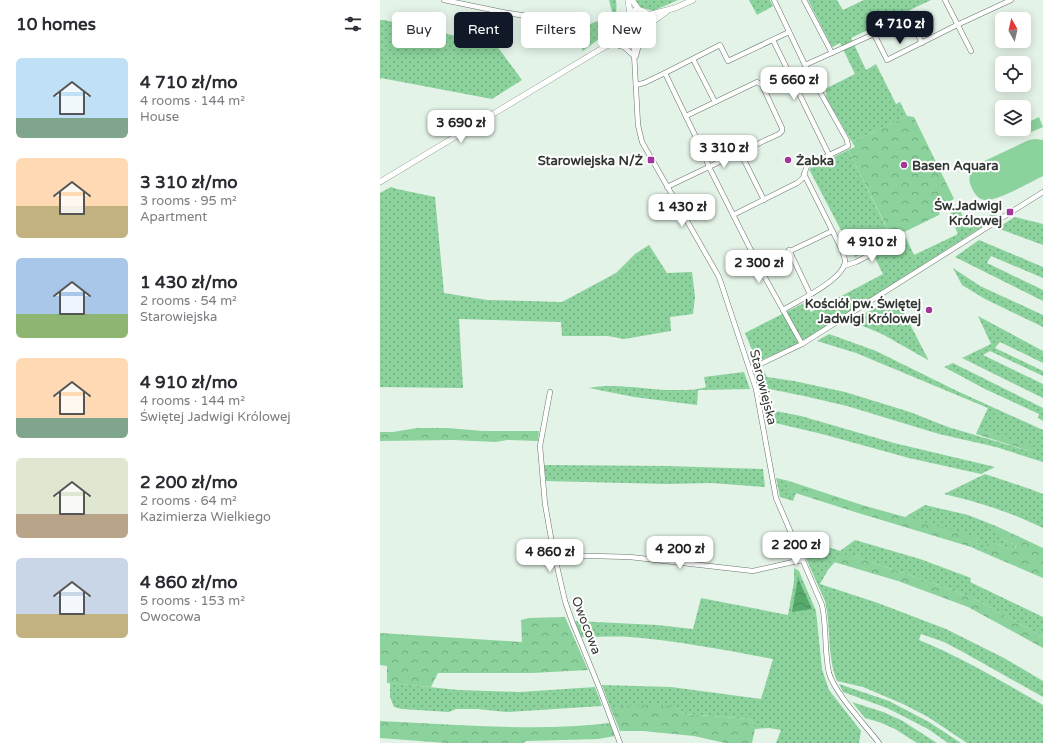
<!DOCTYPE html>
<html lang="en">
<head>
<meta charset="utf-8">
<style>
  body { margin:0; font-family:"Varela Round",sans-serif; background:#f2f2f3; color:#2b2b33; height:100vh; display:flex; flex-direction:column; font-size:15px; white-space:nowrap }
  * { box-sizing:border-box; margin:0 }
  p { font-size:13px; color:#7c7c81 }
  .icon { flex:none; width:22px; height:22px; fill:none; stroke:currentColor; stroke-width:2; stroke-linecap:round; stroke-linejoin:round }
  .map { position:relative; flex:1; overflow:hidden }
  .details { display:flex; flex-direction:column; background:#fff; width:380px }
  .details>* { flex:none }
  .hud { position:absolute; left:12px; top:12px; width:380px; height:36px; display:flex; gap:8px }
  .needle { width:26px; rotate:352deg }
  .fabs { position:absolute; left:615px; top:12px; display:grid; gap:8px }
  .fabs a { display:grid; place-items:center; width:36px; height:36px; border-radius:6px; background:#fff; box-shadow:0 2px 10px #0003; font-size:20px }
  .price { position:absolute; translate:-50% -34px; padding:0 9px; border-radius:8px; background:#fff; color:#222; font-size:13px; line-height:26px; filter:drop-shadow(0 1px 2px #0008) }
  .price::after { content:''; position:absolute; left:50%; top:24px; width:12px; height:9px; margin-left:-6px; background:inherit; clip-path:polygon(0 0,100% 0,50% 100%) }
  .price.selected { background:#111827; color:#fff }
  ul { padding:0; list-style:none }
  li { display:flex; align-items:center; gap:12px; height:100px; padding:0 16px }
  li span { display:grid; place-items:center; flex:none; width:112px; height:80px; border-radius:6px; color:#555 }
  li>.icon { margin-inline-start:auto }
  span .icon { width:48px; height:48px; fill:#fffc; stroke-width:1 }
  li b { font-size:17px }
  h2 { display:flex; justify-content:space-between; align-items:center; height:48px; padding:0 16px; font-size:17px }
  .tag { padding:0 14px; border-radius:6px; background:#fff; box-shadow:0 2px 10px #0003; font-size:14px; line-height:36px }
  .tag.selected { background:#111827; color:#fff }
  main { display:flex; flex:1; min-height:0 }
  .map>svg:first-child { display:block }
  .grass { fill:url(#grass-dots) }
  .forest { fill:url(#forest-crowns) }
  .pitch { fill:#8bd29c }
  .water { fill:url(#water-waves) }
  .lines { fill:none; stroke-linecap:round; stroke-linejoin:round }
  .minor-casing { stroke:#667368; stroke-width:5.5 }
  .tertiary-casing { stroke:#667368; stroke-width:6 }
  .minor { stroke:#fff; stroke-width:4.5 }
  .tertiary { stroke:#fff; stroke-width:5.5 }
  .poi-dot { fill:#a13799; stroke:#fff; stroke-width:1.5 }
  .labels { text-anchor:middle; stroke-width:4; stroke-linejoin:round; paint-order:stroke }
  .poi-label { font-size:13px; font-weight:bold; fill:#313732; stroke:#fff; text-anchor:end }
  .street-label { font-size:13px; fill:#313732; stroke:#fff }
</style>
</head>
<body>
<main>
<section class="details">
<h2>10 homes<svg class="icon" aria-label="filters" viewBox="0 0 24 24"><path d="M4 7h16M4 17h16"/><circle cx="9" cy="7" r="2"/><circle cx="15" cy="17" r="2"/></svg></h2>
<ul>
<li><span style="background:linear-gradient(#bfe0f5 75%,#7fa58c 0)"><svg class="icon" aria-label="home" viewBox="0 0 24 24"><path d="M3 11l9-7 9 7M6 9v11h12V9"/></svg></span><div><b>4 710 zł/mo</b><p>4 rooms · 144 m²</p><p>House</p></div></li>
<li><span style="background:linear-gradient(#ffd9b3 60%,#c2b280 0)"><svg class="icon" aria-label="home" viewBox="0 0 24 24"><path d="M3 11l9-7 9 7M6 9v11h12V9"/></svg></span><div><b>3 310 zł/mo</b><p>3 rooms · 95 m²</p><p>Apartment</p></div></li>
<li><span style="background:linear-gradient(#a9c7e8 70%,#8fb573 0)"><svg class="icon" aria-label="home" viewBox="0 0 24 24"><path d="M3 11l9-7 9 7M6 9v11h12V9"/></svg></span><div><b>1 430 zł/mo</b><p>2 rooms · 54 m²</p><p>Starowiejska</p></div></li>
<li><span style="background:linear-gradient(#ffd9b3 75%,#7fa58c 0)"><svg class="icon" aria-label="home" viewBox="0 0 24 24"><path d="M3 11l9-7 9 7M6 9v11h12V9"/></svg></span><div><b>4 910 zł/mo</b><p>4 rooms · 144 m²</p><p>Świętej Jadwigi Królowej</p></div></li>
<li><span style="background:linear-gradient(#dfe7d0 70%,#b9a48a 0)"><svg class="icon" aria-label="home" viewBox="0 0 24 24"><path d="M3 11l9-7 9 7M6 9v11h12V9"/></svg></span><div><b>2 200 zł/mo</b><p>2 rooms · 64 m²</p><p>Kazimierza Wielkiego</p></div></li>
<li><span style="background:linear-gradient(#c9d6e8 70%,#c2b280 0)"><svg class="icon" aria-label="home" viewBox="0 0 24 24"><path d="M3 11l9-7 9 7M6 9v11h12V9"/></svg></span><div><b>4 860 zł/mo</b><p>5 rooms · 153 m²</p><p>Owocowa</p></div></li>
</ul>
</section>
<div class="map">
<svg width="663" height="743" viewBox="0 0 663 743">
  <defs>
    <pattern id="grass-dots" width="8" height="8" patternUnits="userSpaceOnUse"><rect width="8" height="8" fill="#8bd29c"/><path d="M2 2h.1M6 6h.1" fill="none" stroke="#72ab80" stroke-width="1.8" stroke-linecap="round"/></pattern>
    <pattern id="forest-crowns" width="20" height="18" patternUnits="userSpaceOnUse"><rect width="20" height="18" fill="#8bd29c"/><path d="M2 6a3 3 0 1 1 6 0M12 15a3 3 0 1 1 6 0" fill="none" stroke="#72ab80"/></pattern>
    <pattern id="water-waves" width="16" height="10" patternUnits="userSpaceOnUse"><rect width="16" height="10" fill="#55aa6c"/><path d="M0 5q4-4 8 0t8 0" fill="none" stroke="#478b59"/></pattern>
  </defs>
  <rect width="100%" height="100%" fill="#e4f3e7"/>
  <g class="grass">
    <path d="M229 0H236C240 25 221 38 203 51L195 30 233 15Z"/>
    <path d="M255 0H298L273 11 260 7Z"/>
    <path d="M369 0H390L393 6 377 15Z"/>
    <path d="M428 0H457L463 10 484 0H551L471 38 486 70 496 64 516 104 520 102 527 116 472 142 445 96 447 94 445 89 475 74 460 43 452 47Z"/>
    <path d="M0 20H4L99 41 114 42 142 80 112 99 1 78 0 80Z"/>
    <path d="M468 150 513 241 517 242 526 238 534 255 578 234 569 214 579 209 589 228 617 211 618 214 605 225 431 336 413 346 377 362 365 333 424 303 431 312 503 274 491 250 475 257 429 169Z"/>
    <path d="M11 187 17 189 55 197 64 293 107 300 182 302 236 273 255 254 269 245 287 273 312 272 315 297 313 314 290 317 291 331 244 339 228 336H182L181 322 79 319 83 388 0 387V193Z"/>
    <path d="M635 217 663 224V245L617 228Z"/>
    <path d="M599 240 663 267V278L611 256 607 263 663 290V301L575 257Z"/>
    <path d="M573 268 600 286 663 315V327L605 299 582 285Z"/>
    <path d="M516 297 548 359V360L502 334 471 321Z"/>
    <path d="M598 316 663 351V363L620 342 615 348 663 371V376L610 351 603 355 663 384V398L582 358 611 344Z"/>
    <path d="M449 334 496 351 577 391 663 430V462L616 447 559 434 467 406 424 396 379 387 375 373 376 371 383 369 387 377 414 381 465 392 530 412 568 427 649 451 657 449 598 429 608 408 476 353 437 341Z"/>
    <path d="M573 363 663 408V421L658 418 659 414 605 389 564 367Z"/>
    <path d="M364 372 370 389 318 390 317 405 254 397 209 388C238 382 269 391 298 390 308 390 317 390 326 387L324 377Z"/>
    <path d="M385 409 421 416 514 443 615 467 601 474 529 458 442 434 387 421Z"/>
    <path d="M164 465 286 466 383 469 385 487 331 483 287 484 166 481Z"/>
    <path d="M605 474 650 489 663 494V528C631 512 598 502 564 494Z"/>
    <path d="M396 478 409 481 406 490 416 493 413 501 400 497Z"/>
    <path d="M545 505 588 515 616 526 613 530 625 541 633 543 636 549 632 550 612 542 606 548 609 555 591 547 597 543 598 539 525 517Z"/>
    <path d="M416 536 460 551 475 540 540 559 591 578 590 582 663 617V637L601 602 570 589 474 556H460L448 570 440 584 498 603 566 629 624 658 663 681V697L583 652 564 642 541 634 539 640C583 658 623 682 663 705V743H587L548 717 523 704 483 687 457 681C447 656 451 627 445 601Z"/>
    <path d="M414 568 419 571 436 611 442 669 449 690 481 731 479 743H396L401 730 389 728 375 729 371 719 305 714 295 707H230L222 685 291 687 381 699 393 659C346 650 298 641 250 637 234 636 218 637 201 637L195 621 277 625 313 629 321 598 408 615 414 582Z"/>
    <path d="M10 683 78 690 140 692 215 687 222 706 126 712 98 709H76L69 712 22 709 14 707 10 697Z"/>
    <path d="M459 684 509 701 549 722 581 743H568L548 729 507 708 463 692Z"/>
    <path d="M472 702 503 712 521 720 557 743H537L515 729 499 722 485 718Z"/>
  </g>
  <g class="forest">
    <path d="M527 116 534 117 574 199 559 207 560 211 559 215 512 238 468 150 475 147 472 142Z"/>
    <path d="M37 428H67L103 431H159L158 441 127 440 116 442 73 440 0 441V432H13Z"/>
    <path d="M598 429 657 448 656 451H649L596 434Z"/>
    <path d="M409 481 482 505 586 534 598 539 597 543 591 547 475 512 406 490Z"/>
    <path d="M616 526 663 548V578L609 555 606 548 608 543 612 542 632 550 636 548 633 543 625 541 612 530Z"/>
    <path d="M464 554 474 556 570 589 601 602 663 637V648L588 607 518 581 454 562 460 556Z"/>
    <path d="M185 617 208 670 152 673H58L51 687 7 683V666L0 665V633L142 642 141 620 149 618Z"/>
    <path d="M272 705 295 707 305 714 371 719 375 729 372 743H345L314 736 263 731H240L230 707Z"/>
    <path d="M0 721C19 722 39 723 58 724 116 727 173 730 230 723L235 736 218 739 146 741 143 743H66L0 738Z"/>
  </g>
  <g class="pitch">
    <path d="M659 117 663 127 649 133 645 124Z"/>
    <path d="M656 139 663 140V176C651 182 617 201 606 200 598 200 593 192 591 186 587 177 591 170 598 164L649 140Z"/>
  </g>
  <path class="water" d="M418 578 432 609 412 612Z"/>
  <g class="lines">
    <defs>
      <g id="minor">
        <path d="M64 0 127 13 174 20"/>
        <path d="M424 0 452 53"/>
        <path d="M565 0 591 51"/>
        <path d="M528 15 542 43"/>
        <path d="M253 35 258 125 262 142 339 277 376 389 396 498 442 605C447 627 444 651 449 673 454 692 486 726 499 743"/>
        <path d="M393 40 449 155"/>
        <path d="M233 44 244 47 254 56"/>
        <path d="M256 56 261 36"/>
        <path d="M313 59 335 102"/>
        <path d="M425 65 494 34 507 60 577 25 631 0"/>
        <path d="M285 73 340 45 348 61 409 32"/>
        <path d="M256 85 264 83 285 73 325 156 329 167 383 274 422 344"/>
        <path d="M306 116 377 82 382 85 402 128V131L399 134 360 152"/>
        <path d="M287 187 360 152 384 200"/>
        <path d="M353 215 417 183 423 178 427 166 468 146 467 140 425 65 394 0"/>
        <path d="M409 250 430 294"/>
        <path d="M379 266 452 231"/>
        <path d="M464 266 476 262 513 243"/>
        <path d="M403 310C418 301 465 279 465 261 465 258 463 255 463 252L424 174"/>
        <path d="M370 369 422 344 663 192"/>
        <path d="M170 392 160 446 165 504 173 549 185 601 192 621 219 687 240 743"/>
        <path d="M175 555 250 557 373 571 422 560"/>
      </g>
      <g id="tertiary">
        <path d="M248 0 250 13"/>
        <path d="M252 0 259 10"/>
        <circle cx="258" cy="23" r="13"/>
        <path d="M268 15 295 8 313 0"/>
        <path d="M271 24 275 20 286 12"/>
        <path d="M230 43 246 26"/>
        <path d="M0 182 221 49 250 33"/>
      </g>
    </defs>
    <use href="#minor" class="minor-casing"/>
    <use href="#tertiary" class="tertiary-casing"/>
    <use href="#minor" class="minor"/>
    <use href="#tertiary" class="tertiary"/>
  </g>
  <g class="poi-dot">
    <rect x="267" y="156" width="8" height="8" rx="2"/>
    <circle cx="408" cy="160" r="4"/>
    <circle cx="524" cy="165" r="4"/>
    <rect x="626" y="208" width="8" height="8" rx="2"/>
    <circle cx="549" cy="310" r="4"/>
  </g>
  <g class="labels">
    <g class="poi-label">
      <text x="263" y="165">Starowiejska N/Ż</text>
      <text x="416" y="165" text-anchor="start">Żabka</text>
      <text x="532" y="170" text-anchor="start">Basen Aquara</text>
      <text x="622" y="210">Św.Jadwigi<tspan x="622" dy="15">Królowej</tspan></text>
      <text x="541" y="308">Kościół pw. Świętej<tspan x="541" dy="15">Jadwigi Królowej</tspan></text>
    </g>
    <g class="street-label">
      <text transform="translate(384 387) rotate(76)" y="5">Starowiejska</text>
      <text transform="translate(207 625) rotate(69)" y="5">Owocowa</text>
    </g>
  </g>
</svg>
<div class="fabs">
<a><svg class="needle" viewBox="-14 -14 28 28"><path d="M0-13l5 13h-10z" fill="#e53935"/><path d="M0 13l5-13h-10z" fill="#7c7c81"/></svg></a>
<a><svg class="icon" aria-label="locate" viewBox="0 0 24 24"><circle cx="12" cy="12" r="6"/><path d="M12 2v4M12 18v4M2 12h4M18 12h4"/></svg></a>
<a><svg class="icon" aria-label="layers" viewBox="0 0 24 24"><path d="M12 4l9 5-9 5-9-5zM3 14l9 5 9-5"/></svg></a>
</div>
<b class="price selected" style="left:520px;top:45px">4 710 zł</b>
<b class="price" style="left:414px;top:101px">5 660 zł</b>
<b class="price" style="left:81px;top:144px">3 690 zł</b>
<b class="price" style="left:344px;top:169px">3 310 zł</b>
<b class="price" style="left:302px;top:228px">1 430 zł</b>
<b class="price" style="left:492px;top:263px">4 910 zł</b>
<b class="price" style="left:379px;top:284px">2 300 zł</b>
<b class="price" style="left:416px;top:566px">2 200 zł</b>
<b class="price" style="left:300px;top:570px">4 200 zł</b>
<b class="price" style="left:170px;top:573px">4 860 zł</b>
<div class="hud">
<a class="tag">Buy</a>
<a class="tag selected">Rent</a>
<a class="tag">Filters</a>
<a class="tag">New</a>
</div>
</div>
</main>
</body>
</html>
